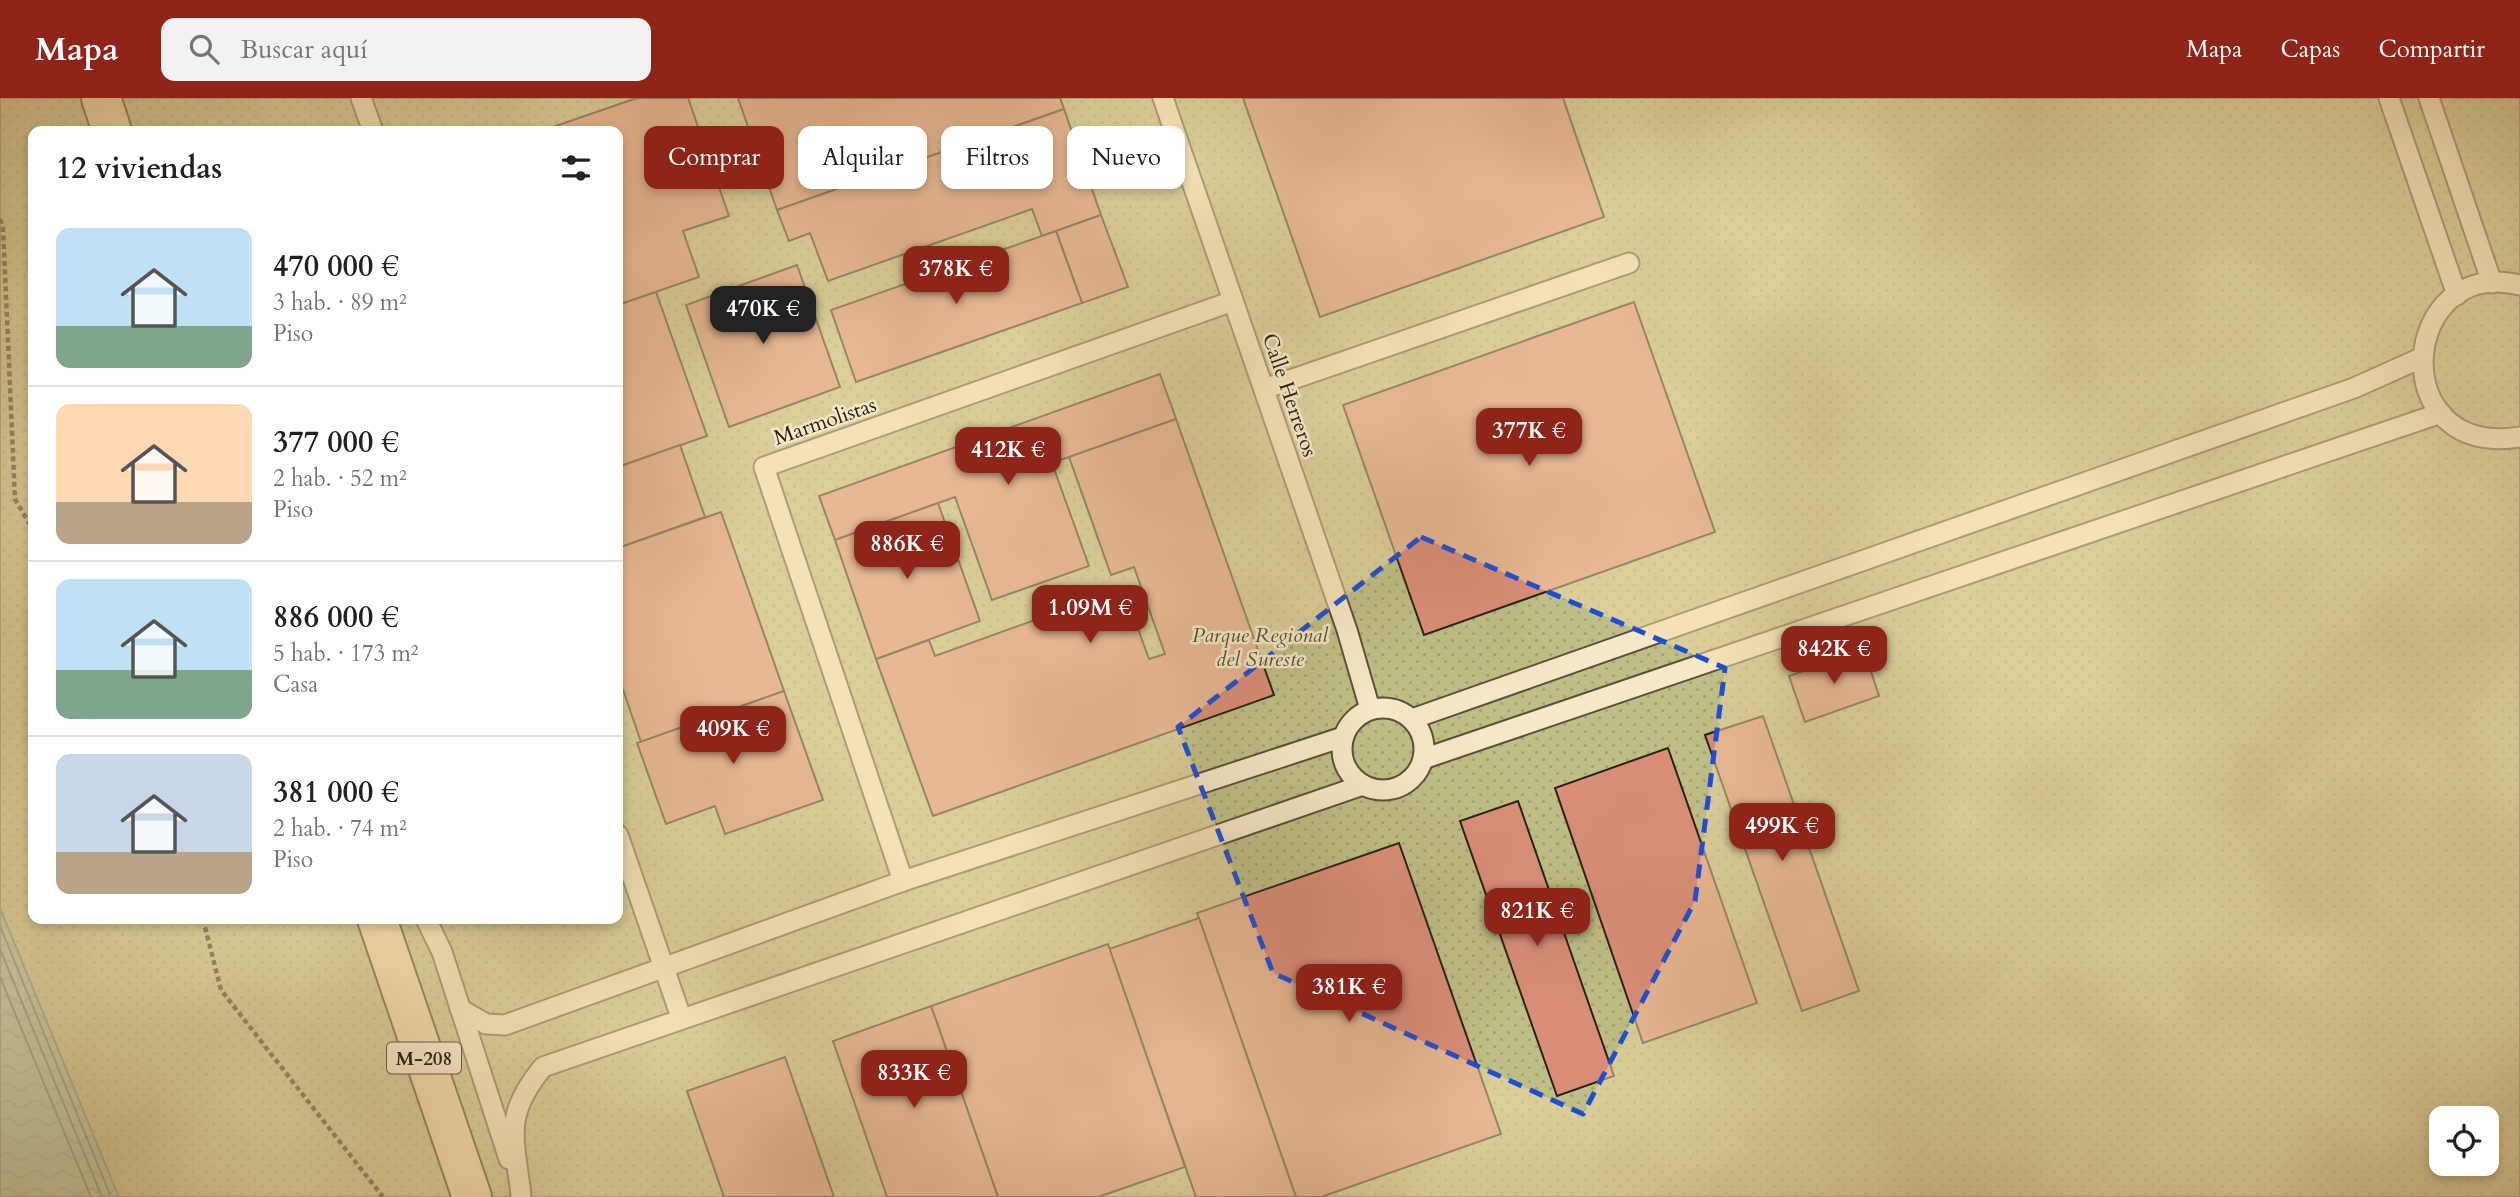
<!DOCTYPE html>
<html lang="es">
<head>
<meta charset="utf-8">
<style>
  body { margin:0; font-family:Cardo,serif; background:#f2f2f2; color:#202124; height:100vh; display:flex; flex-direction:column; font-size:26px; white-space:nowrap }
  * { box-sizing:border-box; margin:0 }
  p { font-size:23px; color:#757577 }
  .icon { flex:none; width:38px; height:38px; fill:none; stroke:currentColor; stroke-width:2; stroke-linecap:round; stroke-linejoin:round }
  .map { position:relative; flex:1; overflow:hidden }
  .sheet { position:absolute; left:28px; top:28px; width:595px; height:798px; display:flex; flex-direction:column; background:#fff; border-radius:14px; box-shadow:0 4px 10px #0003 }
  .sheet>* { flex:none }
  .banner { position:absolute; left:644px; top:28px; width:665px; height:63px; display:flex; gap:14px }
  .fabs { position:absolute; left:2429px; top:1008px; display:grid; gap:14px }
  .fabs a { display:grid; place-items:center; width:70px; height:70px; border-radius:14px; background:#fff; box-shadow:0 4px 10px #0003; font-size:35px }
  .price { position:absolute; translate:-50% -60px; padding:0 16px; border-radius:14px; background:#8f2418; color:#fff; font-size:23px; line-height:46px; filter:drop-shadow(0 2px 4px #0008) }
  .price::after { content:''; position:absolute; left:50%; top:42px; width:21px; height:16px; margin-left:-10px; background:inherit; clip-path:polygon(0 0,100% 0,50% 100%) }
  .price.selected { background:#222; color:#fff }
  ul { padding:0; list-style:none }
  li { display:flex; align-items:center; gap:21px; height:175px; padding:0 28px }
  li+li { border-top:2px solid #e0e0e0 }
  li span { display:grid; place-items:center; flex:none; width:196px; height:140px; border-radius:14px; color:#555 }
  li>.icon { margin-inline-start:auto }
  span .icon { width:84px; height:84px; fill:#fffc; stroke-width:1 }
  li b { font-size:30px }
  h2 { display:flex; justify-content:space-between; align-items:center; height:84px; padding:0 28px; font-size:30px }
  .pill { padding:0 24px; border-radius:14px; background:#fff; box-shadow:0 4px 10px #0003; font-size:24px; line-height:63px }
  .pill.selected { background:#8f2418; color:#fff }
  header { display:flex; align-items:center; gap:42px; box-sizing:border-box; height:98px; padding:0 35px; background:#8f2418; color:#fff }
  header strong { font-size:33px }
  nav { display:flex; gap:38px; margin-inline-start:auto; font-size:24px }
  .search { width:490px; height:63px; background:#f2f2f2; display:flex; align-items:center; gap:18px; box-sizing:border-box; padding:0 24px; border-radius:14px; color:#757577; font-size:26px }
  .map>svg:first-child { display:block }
  .grass { fill:url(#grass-dots); stroke:#74704e; stroke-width:2; fill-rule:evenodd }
  .water { fill:url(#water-waves); stroke:#6e7e6c; stroke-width:2 }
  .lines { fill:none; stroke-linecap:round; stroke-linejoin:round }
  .shore { stroke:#626e5e; stroke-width:2 }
  .building { fill:#da8e78; stroke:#292017; stroke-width:2 }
  .lane-casing { stroke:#5c4f3c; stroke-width:23 }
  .primary-casing { stroke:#292017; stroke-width:42 }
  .path { stroke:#292017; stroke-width:4.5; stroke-dasharray:5 3.5; stroke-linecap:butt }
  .lane { stroke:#f7e8c7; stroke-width:19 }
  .primary { stroke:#f3dba9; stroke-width:38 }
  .marked { fill:none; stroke:#1d4ed8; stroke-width:5; stroke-dasharray:14 9; stroke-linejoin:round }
  .labels { text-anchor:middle; stroke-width:5; stroke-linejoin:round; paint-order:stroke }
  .shield { fill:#f7e8c7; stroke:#675c4c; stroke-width:2 }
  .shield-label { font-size:19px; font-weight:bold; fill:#292017 }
  .street-label { font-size:21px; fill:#292017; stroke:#f7e8c7 }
  .park-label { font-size:21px; font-style:italic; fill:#565038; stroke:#f7e8c7 }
</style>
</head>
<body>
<header>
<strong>Mapa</strong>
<div class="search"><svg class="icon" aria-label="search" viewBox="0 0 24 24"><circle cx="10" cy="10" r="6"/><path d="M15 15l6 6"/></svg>Buscar aquí</div>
<nav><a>Mapa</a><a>Capas</a><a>Compartir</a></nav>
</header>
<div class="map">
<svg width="2520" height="1099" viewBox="0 0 2520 1099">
  <defs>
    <pattern id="grass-dots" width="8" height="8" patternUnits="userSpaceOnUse" patternTransform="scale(1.75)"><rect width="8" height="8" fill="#bebf86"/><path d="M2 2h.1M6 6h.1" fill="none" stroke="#a3a473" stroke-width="1.8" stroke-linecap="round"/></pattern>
    <pattern id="water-waves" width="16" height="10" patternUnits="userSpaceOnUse" patternTransform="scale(1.75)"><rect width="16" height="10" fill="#9cbca4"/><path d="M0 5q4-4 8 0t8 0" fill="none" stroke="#86a18c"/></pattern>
  </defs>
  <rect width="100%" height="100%" fill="#f3dba9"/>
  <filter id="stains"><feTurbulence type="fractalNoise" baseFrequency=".00286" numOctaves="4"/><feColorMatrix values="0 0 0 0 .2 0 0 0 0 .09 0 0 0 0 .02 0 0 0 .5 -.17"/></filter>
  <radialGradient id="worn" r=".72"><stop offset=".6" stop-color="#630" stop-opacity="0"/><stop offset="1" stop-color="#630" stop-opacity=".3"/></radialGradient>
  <path class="grass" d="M0 0H2520V1099H0ZM33 33H618V821H33ZM2441 1020H2487V1066H2441Z"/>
  <path class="water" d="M0 810 113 1085 119 1099H0Z"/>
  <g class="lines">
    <g class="shore">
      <path d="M0 828 111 1099"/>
      <path d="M0 851 102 1099"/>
      <path d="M0 879 91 1099"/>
    </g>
  </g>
  <g class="building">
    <path d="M637 0H688L729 118 683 133 699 179 618 207V33H541Z"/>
    <path d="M738 0H1060L1064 11 777 112Z"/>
    <path d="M1243 0H1563L1604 119 1320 219Z"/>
    <path d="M1064 11 1101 117 1042 138 1032 111 828 183 810 135 789 143 777 112Z"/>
    <path d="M1101 117 1128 189 1082 205 1056 133Z"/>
    <path d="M1056 133 1082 205 856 284 831 212Z"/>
    <path d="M797 167 840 289 729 329 686 207Z"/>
    <path d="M656 194 707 338 618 369V207Z"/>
    <path d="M1634 204 1715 434 1424 537 1343 307Z"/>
    <path d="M1160 276 1176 321 1052 365 1089 468 992 502 955 399 835 442 819 398Z"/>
    <path d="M1176 321 1274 597 933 718 876 561 929 542 935 558 1123 490 1149 561 1165 556 1134 469 1111 477 1069 359Z"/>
    <path d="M680 347 705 419 618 450V369Z"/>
    <path d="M938 405 980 523 876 561 835 442Z"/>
    <path d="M721 414 784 593 641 644 618 577V450Z"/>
    <path d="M1864 552 1879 598 1805 624 1789 578Z"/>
    <path d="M784 593 823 702 725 736 715 708 666 726 637 645Z"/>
    <path d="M1763 618 1859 893 1802 913 1705 637Z"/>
    <path d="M1668 650 1757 905 1643 945 1555 690Z"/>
    <path d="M1518 703 1614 978 1557 998 1460 723Z"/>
    <path d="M1399 745 1501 1036 1321 1099H1296L1197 815Z"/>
    <path d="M1199 820 1296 1099H1196L1109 851Z"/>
    <path d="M1108 846 1185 1069 1098 1099H998L931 908Z"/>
    <path d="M931 908 998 1099H887L833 943Z"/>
    <path d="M785 959 834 1099H724L687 993Z"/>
  </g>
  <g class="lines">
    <defs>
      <g id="lane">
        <path d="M361 0 373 33"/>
        <path d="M1163 0 1347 532 1370 611"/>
        <path d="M2389 0 2457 197"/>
        <path d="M2429 0 2492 185"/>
        <path d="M2520 187C2400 157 2382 361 2520 339"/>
        <path d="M1264 291 1629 165"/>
        <circle cx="1383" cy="651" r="41"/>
        <path d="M1412 621 2354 290 2421 260"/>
        <path d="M1423 661 2441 315"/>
        <path d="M618 737 681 919"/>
        <path d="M903 783 764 369 1233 203"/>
        <path d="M426 821 442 854 509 1061"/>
        <path d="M460 911 486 926 505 927 903 783 1343 639"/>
        <path d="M521 1097C514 1038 503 1018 543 969L1363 687"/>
      </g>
      <g id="primary">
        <path d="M101 0 112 33"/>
        <path d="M377 821 472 1099"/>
      </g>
    </defs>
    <use href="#lane" class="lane-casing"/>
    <use href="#primary" class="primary-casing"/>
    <g class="path">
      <path d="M0 121 3 130 15 401 33 432"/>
      <path d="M203 821 221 892 383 1099"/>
    </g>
    <use href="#lane" class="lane"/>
    <use href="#primary" class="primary"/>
  </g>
  <path d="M0 0H2520V1099H0ZM1421 439 1725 570 1695 803 1583 1016 1273 875 1178 629Z" fill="#f3dba9" fill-opacity=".55" fill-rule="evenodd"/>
  <path class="marked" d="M1421 439 1725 570 1695 803 1583 1016 1273 875 1178 629Z"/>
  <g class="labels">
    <rect class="shield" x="387" y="944.5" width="74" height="31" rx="5"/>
    <g class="shield-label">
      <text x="424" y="967">M-208</text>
    </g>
    <g class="street-label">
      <text transform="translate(1290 297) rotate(71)" y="7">Calle Herreros</text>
      <text transform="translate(825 323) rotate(-19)" y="7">Marmolistas</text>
    </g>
    <g class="park-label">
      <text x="1260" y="544">Parque Regional<tspan x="1260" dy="24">del Sureste</tspan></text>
    </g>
  </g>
  <rect width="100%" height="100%" filter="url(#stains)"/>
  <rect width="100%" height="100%" fill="url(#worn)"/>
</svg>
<div class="fabs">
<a><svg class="icon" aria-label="locate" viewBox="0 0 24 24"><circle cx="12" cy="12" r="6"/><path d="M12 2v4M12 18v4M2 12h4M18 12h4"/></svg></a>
</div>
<b class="price" style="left:956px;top:208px">378K €</b>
<b class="price selected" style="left:763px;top:248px">470K €</b>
<b class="price" style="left:1529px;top:370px">377K €</b>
<b class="price" style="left:1008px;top:389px">412K €</b>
<b class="price" style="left:907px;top:483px">886K €</b>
<b class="price" style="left:1090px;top:547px">1.09M €</b>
<b class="price" style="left:1834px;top:588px">842K €</b>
<b class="price" style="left:733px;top:668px">409K €</b>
<b class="price" style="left:1782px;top:765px">499K €</b>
<b class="price" style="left:1537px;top:850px">821K €</b>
<b class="price" style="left:1349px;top:926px">381K €</b>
<b class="price" style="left:914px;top:1012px">833K €</b>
<div class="banner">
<a class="pill selected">Comprar</a>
<a class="pill">Alquilar</a>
<a class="pill">Filtros</a>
<a class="pill">Nuevo</a>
</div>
<section class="sheet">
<h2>12 viviendas<svg class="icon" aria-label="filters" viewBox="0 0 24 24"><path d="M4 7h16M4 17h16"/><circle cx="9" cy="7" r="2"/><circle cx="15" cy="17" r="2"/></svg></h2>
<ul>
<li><span style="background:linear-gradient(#bfe0f5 70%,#7fa58c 0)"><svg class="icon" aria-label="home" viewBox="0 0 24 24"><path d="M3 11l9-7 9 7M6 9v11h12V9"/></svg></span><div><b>470 000 €</b><p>3 hab. · 89 m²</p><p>Piso</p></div></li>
<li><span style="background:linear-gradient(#ffd9b3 70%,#b9a48a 0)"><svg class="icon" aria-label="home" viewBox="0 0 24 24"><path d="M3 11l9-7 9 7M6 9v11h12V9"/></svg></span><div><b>377 000 €</b><p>2 hab. · 52 m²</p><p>Piso</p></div></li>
<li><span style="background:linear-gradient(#bfe0f5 65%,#7fa58c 0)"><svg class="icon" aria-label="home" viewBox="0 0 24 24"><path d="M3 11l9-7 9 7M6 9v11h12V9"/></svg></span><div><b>886 000 €</b><p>5 hab. · 173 m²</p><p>Casa</p></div></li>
<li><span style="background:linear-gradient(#c9d6e8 70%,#b9a48a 0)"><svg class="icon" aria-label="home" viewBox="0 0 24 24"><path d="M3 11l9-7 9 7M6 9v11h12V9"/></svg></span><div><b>381 000 €</b><p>2 hab. · 74 m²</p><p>Piso</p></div></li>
</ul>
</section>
</div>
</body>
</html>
